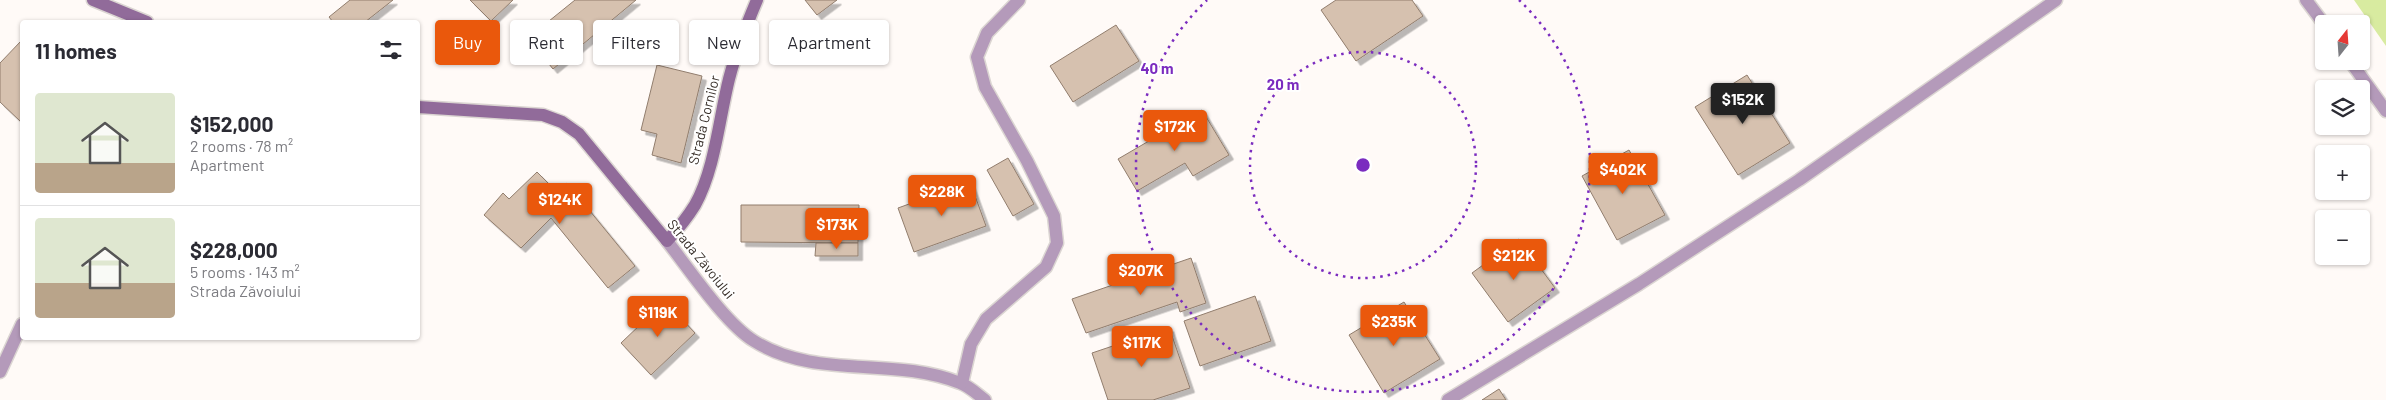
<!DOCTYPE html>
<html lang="en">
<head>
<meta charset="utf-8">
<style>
  body { margin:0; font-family:Barlow,sans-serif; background:#f7f7f7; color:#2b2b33; height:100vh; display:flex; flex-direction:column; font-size:19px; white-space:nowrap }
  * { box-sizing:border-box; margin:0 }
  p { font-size:16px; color:#7c7c81 }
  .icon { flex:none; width:28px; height:28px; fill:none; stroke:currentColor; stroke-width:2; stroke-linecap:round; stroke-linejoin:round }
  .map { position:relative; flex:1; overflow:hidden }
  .panel { position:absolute; left:20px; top:20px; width:400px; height:320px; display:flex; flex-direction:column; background:#fff; border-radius:5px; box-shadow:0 1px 4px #0004 }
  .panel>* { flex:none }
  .guide { position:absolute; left:435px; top:20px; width:475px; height:45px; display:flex; gap:10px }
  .needle { width:32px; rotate:17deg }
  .tools { position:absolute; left:2315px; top:15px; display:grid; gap:10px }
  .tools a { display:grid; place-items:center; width:55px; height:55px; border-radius:5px; background:#fff; box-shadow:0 1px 4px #0004; font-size:25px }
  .price { position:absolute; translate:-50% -42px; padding:0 11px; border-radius:5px; background:#ea580c; color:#fff; font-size:16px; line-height:32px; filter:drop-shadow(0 1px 2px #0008) }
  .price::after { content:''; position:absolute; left:50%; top:30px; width:15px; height:11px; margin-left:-8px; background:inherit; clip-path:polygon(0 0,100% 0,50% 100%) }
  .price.on { background:#222; color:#fff }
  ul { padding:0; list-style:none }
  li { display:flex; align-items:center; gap:15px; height:125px; padding:0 15px }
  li+li { border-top:1px solid #e1e1e2 }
  li span { display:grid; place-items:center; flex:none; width:140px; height:100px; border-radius:5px; color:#555 }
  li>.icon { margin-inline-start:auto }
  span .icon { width:60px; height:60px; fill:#fffc; stroke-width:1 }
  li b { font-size:21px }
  h2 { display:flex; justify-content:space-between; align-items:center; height:60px; padding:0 15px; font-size:21px }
  .tag { padding:0 18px; border-radius:5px; background:#fff; box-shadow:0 1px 4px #0004; font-size:18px; line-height:45px }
  .tag.on { background:#ea580c; color:#fff }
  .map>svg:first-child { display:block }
  .green { fill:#d8eba0 }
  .building { fill:#d6c1af; stroke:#917d6d; filter:url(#shadow) }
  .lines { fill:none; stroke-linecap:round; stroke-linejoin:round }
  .street-casing { stroke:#dbd5d2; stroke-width:15 }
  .secondary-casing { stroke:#dbd5d2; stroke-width:15 }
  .street { stroke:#b49aba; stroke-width:12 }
  .secondary { stroke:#916b9a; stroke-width:12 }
  .ring { fill:none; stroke:#7b2cbf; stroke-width:2.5; stroke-dasharray:2.5 5 }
  .labels { text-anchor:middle; stroke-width:4; stroke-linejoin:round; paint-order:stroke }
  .street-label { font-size:14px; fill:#382f29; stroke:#fff }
  .centre { fill:#7b2cbf; stroke:#fff; stroke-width:2.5 }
  .ring-label { font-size:15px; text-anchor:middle; font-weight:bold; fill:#7b2cbf; stroke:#fff; stroke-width:4; stroke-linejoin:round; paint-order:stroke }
</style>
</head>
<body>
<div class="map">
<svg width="2386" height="400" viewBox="0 0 2386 400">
  <defs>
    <filter id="shadow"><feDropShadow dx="4.5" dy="4.5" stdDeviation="0" flood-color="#0004"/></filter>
  </defs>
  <rect width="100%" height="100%" fill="#fffaf7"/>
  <path class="green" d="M2354 0H2386V46Z"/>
  <g class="building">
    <path d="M350 0H393L365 22H333L329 17Z"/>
    <path d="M470 0H513L491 21Z"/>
    <path d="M575 0H636L553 69 528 38Z"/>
    <path d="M805 0H837L817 15Z"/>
    <path d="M1336 0H1412L1423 16 1356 61 1321 10Z"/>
    <path d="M1116 25 1139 61 1073 102 1050 66Z"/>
    <path d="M21 41 22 43V119L20 121 0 102V63Z"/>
    <path d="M657 65 702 76 681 163 652 155 657 134 641 130Z"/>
    <path d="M1747 75 1790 143 1738 175 1695 107Z"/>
    <path d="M1202 110 1229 155 1193 176 1185 163 1137 191 1118 159Z"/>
    <path d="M1629 150 1665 215 1617 240 1582 176Z"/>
    <path d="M1008 158 1034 204 1013 216 987 170Z"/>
    <path d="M537 172 557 192 567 183 635 266 608 288 551 218 521 248 484 215 503 193 509 199Z"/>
    <path d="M970 182 986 226 914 252 898 208Z"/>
    <path d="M741 205H859L858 243 741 242Z"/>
    <path d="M1519 239 1555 288 1508 322 1472 273Z"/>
    <path d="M816 243H858V256H815Z"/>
    <path d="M1191 258 1206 303 1180 312 1177 302 1086 333 1072 299Z"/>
    <path d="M1255 296 1271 341 1200 366 1184 321Z"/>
    <path d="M665 301 695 333 651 375 621 343Z"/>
    <path d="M1404 302 1440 359 1384 393 1349 335Z"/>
    <path d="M1169 327 1190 388 1153 400H1108L1092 353Z"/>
    <path d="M1499 389 1506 400H1482Z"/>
  </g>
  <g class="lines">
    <defs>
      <g id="street">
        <path d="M2306 0 2324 24"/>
        <path d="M2350 61 2386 111"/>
        <path d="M667 241C689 269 725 323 754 341 816 380 894 356 960 383 969 386 977 394 985 400"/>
        <path d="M0 372 22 324"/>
        <path d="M962 383 971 344 986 319 1046 267 1057 243 1054 216 1027 161 985 87 977 57 987 33 1019 0"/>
        <path d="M1448 400 1639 284 1799 180 2056 0"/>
      </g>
      <g id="secondary">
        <path d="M93 0 147 22"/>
        <path d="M418 107 543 115 562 122 579 134 667 241C678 229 687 218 695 205 715 169 719 119 729 79 736 52 746 26 757 0"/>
      </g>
    </defs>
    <use href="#street" class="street-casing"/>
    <use href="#secondary" class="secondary-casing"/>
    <use href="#street" class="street"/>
    <use href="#secondary" class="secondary"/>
  </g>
  <g class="ring">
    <circle cx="1363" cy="165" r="113"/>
    <path d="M1519 0A227 227 0 1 1 1207 0"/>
  </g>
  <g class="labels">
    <g class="street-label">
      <text transform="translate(704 120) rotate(-76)" y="5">Strada Cornilor</text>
      <text transform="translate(701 259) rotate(51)" y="5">Strada Zăvoiului</text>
    </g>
  </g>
  <circle cx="1363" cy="165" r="8" class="centre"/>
  <g class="ring-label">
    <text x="1157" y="74">40 m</text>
    <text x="1283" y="90">20 m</text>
  </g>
</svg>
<div class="tools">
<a><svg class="needle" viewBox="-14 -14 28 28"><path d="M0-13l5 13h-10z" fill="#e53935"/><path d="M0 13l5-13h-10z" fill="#7c7c81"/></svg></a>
<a><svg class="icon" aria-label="layers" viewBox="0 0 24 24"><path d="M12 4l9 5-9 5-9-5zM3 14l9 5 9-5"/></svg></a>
<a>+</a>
<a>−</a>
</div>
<b class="price on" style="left:1743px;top:125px">$152K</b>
<b class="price" style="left:1175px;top:152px">$172K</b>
<b class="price" style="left:1623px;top:195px">$402K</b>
<b class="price" style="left:942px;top:217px">$228K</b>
<b class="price" style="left:560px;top:225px">$124K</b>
<b class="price" style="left:837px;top:250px">$173K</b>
<b class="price" style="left:1514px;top:281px">$212K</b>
<b class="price" style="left:1141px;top:296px">$207K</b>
<b class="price" style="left:658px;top:338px">$119K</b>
<b class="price" style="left:1394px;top:347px">$235K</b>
<b class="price" style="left:1142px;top:368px">$117K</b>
<div class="guide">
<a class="tag on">Buy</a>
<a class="tag">Rent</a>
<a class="tag">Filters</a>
<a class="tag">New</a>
<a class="tag">Apartment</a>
</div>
<section class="panel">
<h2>11 homes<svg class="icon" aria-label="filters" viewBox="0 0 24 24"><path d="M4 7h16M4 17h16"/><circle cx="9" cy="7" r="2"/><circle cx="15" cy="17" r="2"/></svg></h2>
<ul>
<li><span style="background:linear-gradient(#dfe7d0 70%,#b9a48a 0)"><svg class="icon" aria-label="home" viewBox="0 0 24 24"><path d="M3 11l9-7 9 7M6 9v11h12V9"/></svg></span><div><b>$152,000</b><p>2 rooms · 78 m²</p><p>Apartment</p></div></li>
<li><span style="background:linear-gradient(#dfe7d0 65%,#b9a48a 0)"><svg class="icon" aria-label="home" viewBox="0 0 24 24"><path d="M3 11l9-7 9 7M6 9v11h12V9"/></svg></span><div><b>$228,000</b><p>5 rooms · 143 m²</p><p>Strada Zăvoiului</p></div></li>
</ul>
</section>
</div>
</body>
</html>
